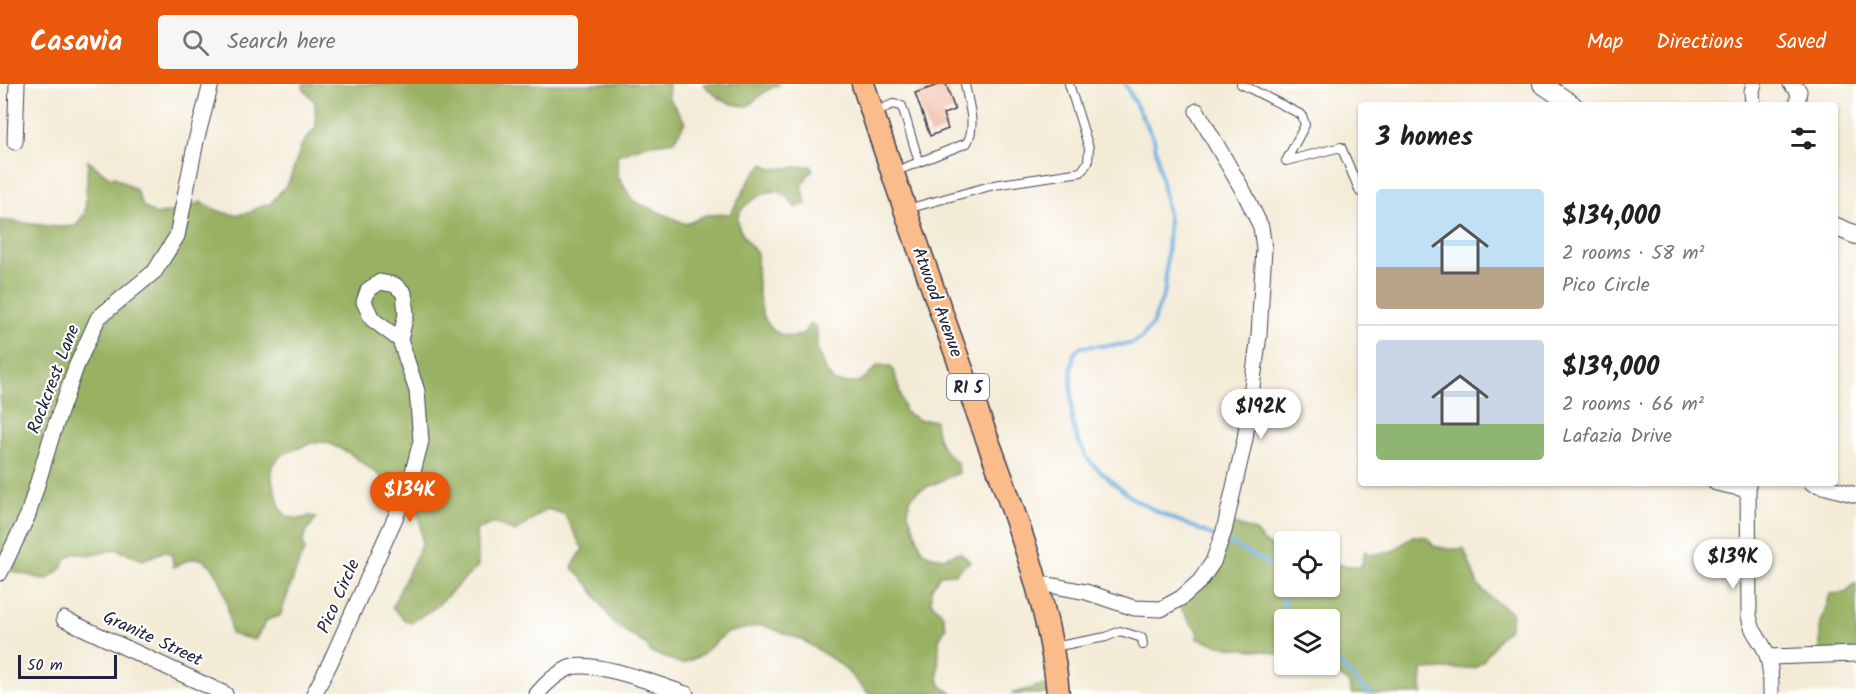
<!DOCTYPE html>
<html lang="en">
<head>
<meta charset="utf-8">
<style>
  body { margin:0; font-family:Kalam,sans-serif; background:#f6f6f6; color:#202124; height:100vh; display:flex; flex-direction:column; font-size:22px; white-space:nowrap }
  * { box-sizing:border-box; margin:0 }
  p { font-size:20px; color:#757577 }
  .icon { flex:none; width:33px; height:33px; fill:none; stroke:currentColor; stroke-width:2; stroke-linecap:round; stroke-linejoin:round }
  .map { position:relative; flex:1; overflow:hidden }
  .panel { position:absolute; left:1358px; top:18px; width:480px; height:384px; display:flex; flex-direction:column; background:#fff; border-radius:6px; box-shadow:0 2px 4px #0004 }
  .panel>* { flex:none }
  .tools { position:absolute; left:1274px; top:447px; display:grid; gap:12px }
  .tools a { display:grid; place-items:center; width:66px; height:66px; border-radius:6px; background:#fff; box-shadow:0 2px 4px #0004; font-size:30px }
  .scale { position:absolute; left:18px; bottom:15px; width:99px; box-sizing:border-box; padding-left:6px; border:3px solid #22223b; border-top:0; font-size:16px; line-height:21px; white-space:nowrap; color:#22223b; -webkit-text-stroke:4px #fff; paint-order:stroke }
  .price { position:absolute; translate:-50% -51px; padding:0 14px; border-radius:21px; background:#fff; color:#222; font-size:20px; line-height:39px; filter:drop-shadow(0 2px 3px #0008) }
  .price::after { content:''; position:absolute; left:50%; top:36px; width:18px; height:14px; margin-left:-9px; background:inherit; clip-path:polygon(0 0,100% 0,50% 100%) }
  .price.selected { background:#ea580c; color:#fff }
  ul { padding:0; list-style:none }
  li { display:flex; align-items:center; gap:18px; height:150px; padding:0 18px }
  li+li { border-top:2px solid #e0e0e0 }
  li span { display:grid; place-items:center; flex:none; width:168px; height:120px; border-radius:6px; color:#555 }
  li>.icon { margin-inline-start:auto }
  span .icon { width:72px; height:72px; fill:#fffc; stroke-width:1 }
  li b { font-size:26px }
  h2 { display:flex; justify-content:space-between; align-items:center; height:72px; padding:0 18px; font-size:26px }
  header { display:flex; align-items:center; gap:36px; box-sizing:border-box; height:84px; padding:0 30px; background:#ea580c; color:#fff }
  header strong { font-size:28px }
  nav { display:flex; gap:33px; margin-inline-start:auto; font-size:21px }
  .search { width:420px; height:54px; background:#f6f6f6; display:flex; align-items:center; gap:15px; box-sizing:border-box; padding:0 21px; border-radius:6px; color:#757577; font-size:22px }
  .map>svg:first-child { display:block }
  .forest { fill:#98b162; stroke:#5d6a4e; stroke-width:1.5 }
  .lines { fill:none; stroke-linecap:round; stroke-linejoin:round }
  .stream { stroke:#6eaee1; stroke-width:4 }
  .building { fill:#ecb296 }
  .service-casing { stroke:#414052; stroke-width:10 }
  .minor-casing { stroke:#414052; stroke-width:17 }
  .tertiary-casing { stroke:#414052; stroke-width:20 }
  .primary-casing { stroke:#414052; stroke-width:25 }
  .service { stroke:#fff; stroke-width:8 }
  .minor { stroke:#fff; stroke-width:15 }
  .tertiary { stroke:#fff; stroke-width:18 }
  .primary { stroke:#f9bc8a; stroke-width:22 }
  .labels { text-anchor:middle; stroke-width:4.5; stroke-linejoin:round; paint-order:stroke }
  .shield { fill:#fff; stroke:#646476; stroke-width:1.5 }
  .shield-label { font-size:16px; font-weight:bold; fill:#22223b }
  .street-label { font-size:18px; fill:#22223b; stroke:#fff }
</style>
</head>
<body>
<header>
<strong>Casavia</strong>
<div class="search"><svg class="icon" aria-label="search" viewBox="0 0 24 24"><circle cx="10" cy="10" r="6"/><path d="M15 15l6 6"/></svg>Search here</div>
<nav><a>Map</a><a>Directions</a><a>Saved</a></nav>
</header>
<div class="map">
<svg width="1856" height="610" viewBox="0 0 1856 610">
  <rect width="100%" height="100%" fill="#fff"/>
  <filter id="ink" filterUnits="userSpaceOnUse"><feTurbulence type="fractalNoise" baseFrequency=".0167" numOctaves="2"/><feDisplacementMap in="SourceGraphic" scale="12" xChannelSelector="R" yChannelSelector="G"/><feConvolveMatrix kernelMatrix="1 2 1 2 8 2 1 2 1" color-interpolation-filters="sRGB"/></filter>
  <filter id="wash" filterUnits="userSpaceOnUse"><feTurbulence type="fractalNoise" baseFrequency=".008" numOctaves="4" result="noise"/><feDisplacementMap in="SourceGraphic" scale="24" xChannelSelector="R" yChannelSelector="G"/><feGaussianBlur stdDeviation="1.35" result="paint"/><feColorMatrix in="noise" values="0 0 0 0 0 0 0 0 0 0 0 0 0 0 0 0 0 1.4 0 .05"/><feComposite in="paint" operator="in"/></filter>
  <g filter="url(#wash)">
    <rect width="100%" height="100%" fill="#f3ebd6"/>
    <g class="forest">
      <path d="M303 0H669L668 13 685 38 674 57 646 61 617 71 618 93 633 117 686 140 706 131 730 130C741 114 749 91 764 80L771 85 811 82 813 87 810 88 802 101 806 120 795 124C784 103 773 103 754 115 748 119 741 124 738 132 735 144 749 161 757 169 758 199 753 262 802 251L811 239 817 244V264L825 286 834 298C855 301 864 299 878 281L889 282 894 287 905 328 919 336H935C936 355 942 368 958 379L959 389 918 407 909 416 908 429 922 466 928 471 944 474 960 468 970 478 961 484 955 490 940 491 931 505V518L942 529 946 543 939 555 938 595 943 604 954 610H869L840 580 803 556 762 541 726 549 700 572 682 580 650 568 647 561 614 540 588 500 572 483 583 465 564 430 547 425 515 448 495 439 476 446 478 482 437 522 411 539 406 537 392 523 422 460 420 433 395 403 349 369 326 358 311 359 281 371 272 383V396L281 426 288 433 300 435 310 432 316 434C309 444 299 454 305 467L300 475 280 532 267 536 255 556 231 550C229 528 224 482 200 475 192 472 180 480 173 483L172 471 165 467 143 476 116 465 93 471 75 469 66 475 61 485 46 496 0 484V136L58 143 76 142 85 129 88 77 112 95 113 92 136 106 143 122 156 131 181 126 201 118C216 126 230 134 248 129 257 127 255 121 270 120L289 98 302 60 316 43 315 18 303 4Z"/>
      <path d="M703 0H780L766 7 748 22C726 21 718 15 703 0Z"/>
      <path d="M1228 438 1255 447 1265 459 1284 470V502H1329V480L1361 483 1365 467 1371 471 1393 467 1413 452 1428 453 1433 462 1448 465H1464L1478 501 1491 514 1512 529 1510 544 1499 554 1483 577 1474 584 1422 586 1421 605 1423 610H1352L1348 598 1328 584 1315 581 1329 580V536H1284V572L1265 567 1233 564 1197 555 1198 546 1190 539 1178 519 1199 499Z"/>
      <path d="M1854 499H1856V569L1820 570V543L1830 510 1845 509Z"/>
      <path d="M1042 601 1058 610H1011Z"/>
    </g>
    <g class="lines">
      <g class="stream">
        <path d="M1125 0 1154 55 1169 136 1165 207 1152 241 1140 255 1130 260 1081 263 1074 269 1071 288 1072 337 1077 355 1087 373 1092 380 1115 400 1132 414 1160 429 1219 454"/>
        <path d="M1226 457 1274 483 1284 503 1283 512 1288 536"/>
        <path d="M1329 572C1345 582 1355 599 1371 610"/>
      </g>
    </g>
    <g id="blocks">
      <path class="building" d="M941 0H946L955 26 943 30 948 45 930 52 915 9Z"/>
    </g>
  </g>
  <g filter="url(#ink)">
    <use href="#blocks" fill-opacity="0" stroke="#414052" stroke-width="1.5"/>
    <g class="lines">
      <defs>
        <g id="service">
          <path d="M1241 0 1302 31 1305 41 1286 77 1341 63 1360 108"/>
          <path d="M875 28 893 20 902 22 919 78"/>
          <path d="M894 88 967 59C977 41 968 19 965 0"/>
          <path d="M907 125 994 101 1081 88 1088 78 1089 64 1069 0"/>
          <path d="M1053 563 1106 553 1120 547 1142 554 1143 561"/>
        </g>
        <g id="minor">
          <path d="M1791 0 1799 7 1797 21"/>
          <path d="M1753 21 1752 7 1754 0"/>
          <path d="M15 58 17 0"/>
          <path d="M1716 399 1748 406"/>
          <path d="M1748 399 1749 531C1751 546 1756 550 1763 562 1771 576 1771 594 1771 610"/>
          <path d="M1812 399 1856 411"/>
          <path d="M0 489 28 431 52 351 76 283 98 234 155 187 177 152 196 57 211 0"/>
          <path d="M1034 498 1086 508 1134 524 1161 525 1181 514 1200 497 1213 478 1224 447 1245 355 1259 251 1264 164 1261 143 1245 110 1197 27"/>
          <path d="M64 535 225 610"/>
          <path d="M1768 573 1856 570"/>
          <path d="M314 610 330 579 409 403 421 357 417 307 400 256 406 230 404 209 395 201 380 198 368 206 364 218 372 235 400 256"/>
          <path d="M537 610C546 599 556 590 569 584 593 575 661 602 686 610"/>
        </g>
        <g id="tertiary">
          <path d="M1542 0 1573 21"/>
          <path d="M1834 142 1856 151"/>
        </g>
        <path id="primary" d="M863 0C899 110 937 218 977 327 1009 416 1050 515 1058 610"/>
      </defs>
      <use href="#service" class="service-casing"/>
      <use href="#minor" class="minor-casing"/>
      <use href="#tertiary" class="tertiary-casing"/>
      <use href="#primary" class="primary-casing"/>
      <use href="#service" class="service"/>
      <use href="#minor" class="minor"/>
      <use href="#tertiary" class="tertiary"/>
      <use href="#primary" class="primary"/>
    </g>
  </g>
  <g class="labels">
    <rect class="shield" x="947" y="290" width="42" height="26" rx="4.5"/>
    <g class="shield-label">
      <text x="968" y="309">RI 5</text>
    </g>
    <g class="street-label">
      <text transform="translate(938 218) rotate(70)" y="6">Atwood Avenue</text>
      <text transform="translate(53 295) rotate(-69)" y="6">Rockcrest Lane</text>
      <text transform="translate(338 512) rotate(-66)" y="6">Pico Circle</text>
      <text transform="translate(153 554) rotate(25)" y="6">Granite Street</text>
    </g>
  </g>
</svg>
<div class="tools">
<a><svg class="icon" aria-label="locate" viewBox="0 0 24 24"><circle cx="12" cy="12" r="6"/><path d="M12 2v4M12 18v4M2 12h4M18 12h4"/></svg></a>
<a><svg class="icon" aria-label="layers" viewBox="0 0 24 24"><path d="M12 4l9 5-9 5-9-5zM3 14l9 5 9-5"/></svg></a>
</div>
<div class="scale">50 m</div>
<b class="price" style="left:1261px;top:356px">$192K</b>
<b class="price selected" style="left:410px;top:439px">$134K</b>
<b class="price" style="left:1733px;top:506px">$139K</b>
<section class="panel">
<h2>3 homes<svg class="icon" aria-label="filters" viewBox="0 0 24 24"><path d="M4 7h16M4 17h16"/><circle cx="9" cy="7" r="2"/><circle cx="15" cy="17" r="2"/></svg></h2>
<ul>
<li><span style="background:linear-gradient(#bfe0f5 65%,#b9a48a 0)"><svg class="icon" aria-label="home" viewBox="0 0 24 24"><path d="M3 11l9-7 9 7M6 9v11h12V9"/></svg></span><div><b>$134,000</b><p>2 rooms · 58 m²</p><p>Pico Circle</p></div></li>
<li><span style="background:linear-gradient(#c9d6e8 70%,#8fb573 0)"><svg class="icon" aria-label="home" viewBox="0 0 24 24"><path d="M3 11l9-7 9 7M6 9v11h12V9"/></svg></span><div><b>$139,000</b><p>2 rooms · 66 m²</p><p>Lafazia Drive</p></div></li>
</ul>
</section>
</div>
</body>
</html>
